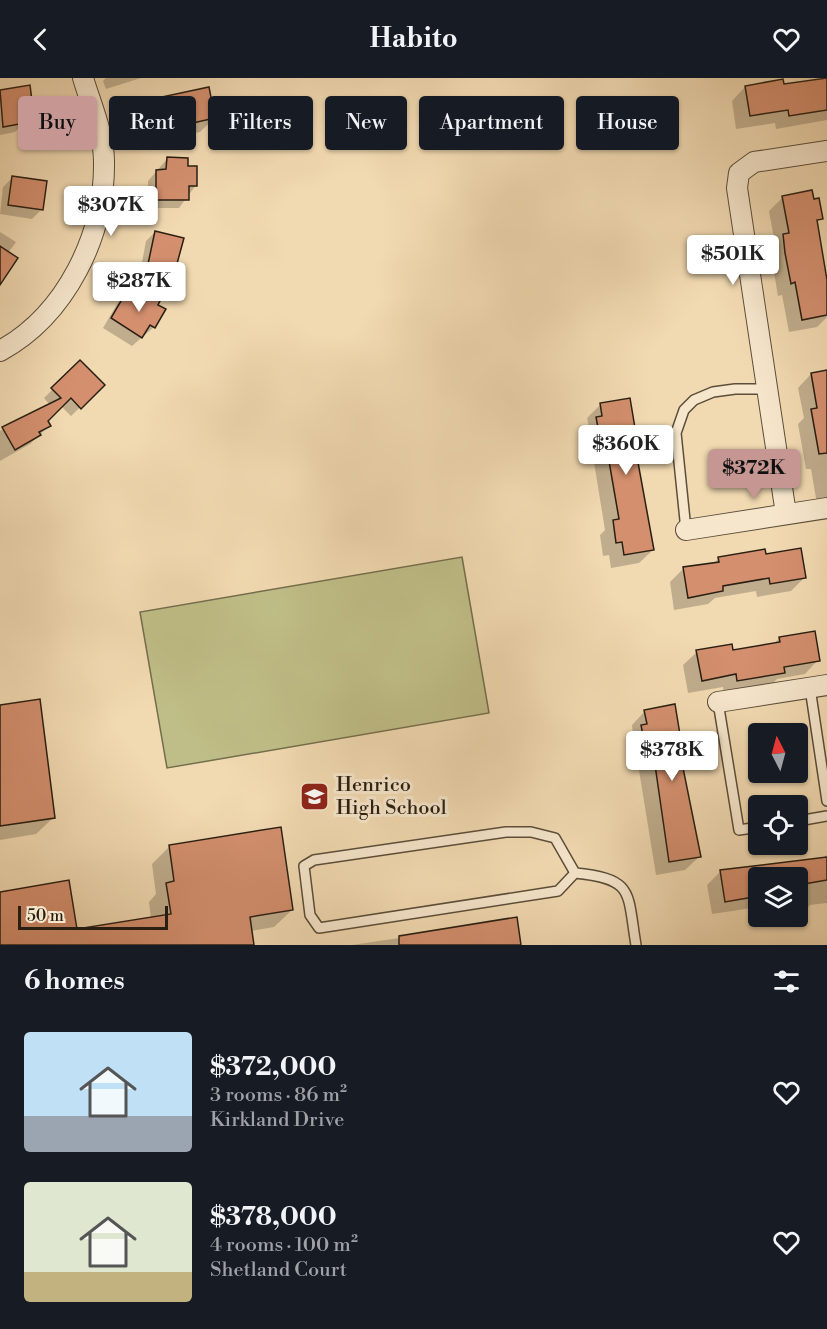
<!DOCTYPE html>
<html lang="en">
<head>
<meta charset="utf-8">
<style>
  body { margin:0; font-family:"Libre Bodoni",serif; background:#242831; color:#f1f3f6; height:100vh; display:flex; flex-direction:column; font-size:22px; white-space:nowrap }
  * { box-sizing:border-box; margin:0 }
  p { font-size:20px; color:#9ea1a6 }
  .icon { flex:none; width:33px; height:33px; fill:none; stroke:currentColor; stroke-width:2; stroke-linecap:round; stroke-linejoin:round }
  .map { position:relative; height:867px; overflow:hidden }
  .sheet { display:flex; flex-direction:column; background:#171b24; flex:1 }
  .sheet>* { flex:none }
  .top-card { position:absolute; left:18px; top:18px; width:792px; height:54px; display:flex; gap:12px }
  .needle { width:39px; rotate:354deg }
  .tools { position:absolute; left:748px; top:645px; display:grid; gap:12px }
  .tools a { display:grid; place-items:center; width:60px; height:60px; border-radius:6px; background:#171b24; box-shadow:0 2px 4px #0004; font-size:30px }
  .scale { position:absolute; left:18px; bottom:15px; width:150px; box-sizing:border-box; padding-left:6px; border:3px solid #291f12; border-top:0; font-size:16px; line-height:21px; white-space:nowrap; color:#291f12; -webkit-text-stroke:4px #f6e6cc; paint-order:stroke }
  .price { position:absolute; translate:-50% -51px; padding:0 14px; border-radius:6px; background:#fff; color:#222; font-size:20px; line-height:39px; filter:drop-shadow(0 2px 3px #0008) }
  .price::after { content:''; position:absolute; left:50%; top:36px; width:18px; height:14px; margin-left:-9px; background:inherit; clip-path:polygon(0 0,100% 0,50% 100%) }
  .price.active { background:#c59692; color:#111 }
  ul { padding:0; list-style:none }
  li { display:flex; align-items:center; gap:18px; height:150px; padding:0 24px }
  li span { display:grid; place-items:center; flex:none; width:168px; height:120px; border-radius:6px; color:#555 }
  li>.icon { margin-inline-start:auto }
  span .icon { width:72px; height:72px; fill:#fffc; stroke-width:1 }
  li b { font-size:26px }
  h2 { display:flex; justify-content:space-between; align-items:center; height:72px; padding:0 24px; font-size:26px }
  .tag { padding:0 21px; border-radius:6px; background:#171b24; box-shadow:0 2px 4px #0004; font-size:21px; line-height:54px }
  .tag.active { background:#c59692; color:#111 }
  header { display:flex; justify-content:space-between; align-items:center; height:78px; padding:0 24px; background:#171b24; font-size:27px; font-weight:700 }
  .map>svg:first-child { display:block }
  .green { fill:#c0be88; stroke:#746e4d; stroke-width:1.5 }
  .shadow { fill:#0003 }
  .building { fill:#d38f6e; stroke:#291f12; stroke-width:1.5 }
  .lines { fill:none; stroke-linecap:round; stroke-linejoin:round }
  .lane-casing { stroke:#5b4e3a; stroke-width:12 }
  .street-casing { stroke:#5b4e3a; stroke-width:22 }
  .lane { stroke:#f6e6cc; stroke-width:9 }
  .street { stroke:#f6e6cc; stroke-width:20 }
  .labels { text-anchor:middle; stroke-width:6; stroke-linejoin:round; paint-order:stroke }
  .poi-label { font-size:20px; fill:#291f12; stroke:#f6e6cc; text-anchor:start }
</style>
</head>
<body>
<header><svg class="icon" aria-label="back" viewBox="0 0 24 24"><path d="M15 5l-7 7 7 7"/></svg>Habito<svg class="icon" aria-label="heart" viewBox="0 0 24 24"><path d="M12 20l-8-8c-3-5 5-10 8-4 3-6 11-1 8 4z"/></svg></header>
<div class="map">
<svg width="827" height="867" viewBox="0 0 827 867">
  <rect width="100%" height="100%" fill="#f1d9b1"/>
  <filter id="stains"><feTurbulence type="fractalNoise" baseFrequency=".00333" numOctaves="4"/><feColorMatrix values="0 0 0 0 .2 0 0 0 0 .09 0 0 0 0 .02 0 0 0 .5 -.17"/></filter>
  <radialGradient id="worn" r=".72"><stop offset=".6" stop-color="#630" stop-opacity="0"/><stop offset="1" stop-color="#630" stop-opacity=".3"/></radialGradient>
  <path class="green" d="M462 479 489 635 167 690 140 534Z"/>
  <g class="shadow">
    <path d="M106 0H141L106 11 103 3Z"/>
    <path d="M827 0V42L776 51 775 45 736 51 732 23 745 9 782 8Z"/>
    <path d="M29 8 31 30 23 39 24 45 15 54 0 57V13Z"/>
    <path d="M158 21 214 40 200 54 140 67 137 53 143 47 145 35Z"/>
    <path d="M167 81 187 89 196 107 179 130H148V103Z"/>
    <path d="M12 100 41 132 32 141 0 136 3 109Z"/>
    <path d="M783 119 821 140 816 145 827 203V239L817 249 789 254 782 217 778 218 770 171 775 166 769 133Z"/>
    <path d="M0 154 16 164 8 175 0 204Z"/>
    <path d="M155 154 174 192 165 201 140 195 146 163Z"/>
    <path d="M142 213 154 249 132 268 103 250 117 226 126 217 133 222Z"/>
    <path d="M80 284 103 307 71 338 61 328 46 343 49 348 30 366 0 383V353L50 327 44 320Z"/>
    <path d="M827 293V424L817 426 811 391H806L798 346 804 340 798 310 811 296Z"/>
    <path d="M601 326 636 367 634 370 653 472 639 485 611 490 609 477 603 478 600 457 605 452 592 372 587 373 583 354 589 349 587 340Z"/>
    <path d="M764 478 804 500 791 513 757 519 756 513 715 520 708 526 674 532 670 504 683 491 713 486 719 480Z"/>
    <path d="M780 560 818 582 805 596 777 601 770 608 724 616 723 609 688 615 683 587 697 574H732L773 566Z"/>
    <path d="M39 622 54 739 36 756 0 762V628Z"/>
    <path d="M645 633 682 674 679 677 699 779 685 792 656 797 637 680 631 681 628 662 633 657 632 647Z"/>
    <path d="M169 769 292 832 274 849 251 853 253 867H0V816L76 853 151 841 149 824 156 816 152 786Z"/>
    <path d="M827 777V825L810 827 803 834H798V800H759V829L712 836 707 807 720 794 821 781Z"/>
    <path d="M399 860 400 867H352Z"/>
  </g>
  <g class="building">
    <path d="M827 0V32L789 38 788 32 750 38 745 8 783 1 784 6Z"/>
    <path d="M30 7 33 31 23 33 25 45 3 49 0 12Z"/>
    <path d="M209 9 215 40 153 54 150 38 157 37 155 28 159 27 157 20Z"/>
    <path d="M167 79 188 80V88H197V108H189V122H156V92L166 91Z"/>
    <path d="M12 98 47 103 43 132 8 127Z"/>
    <path d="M812 112 814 121 819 120 823 141 817 142 827 202V237L802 242 795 204 791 206 785 175 783 156 789 155 782 118Z"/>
    <path d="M155 153 184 160 175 193 148 186Z"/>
    <path d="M0 168 18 180 0 207Z"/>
    <path d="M142 211 161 221 158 227 166 231 155 250 150 247 142 260 111 240 125 216 135 221Z"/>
    <path d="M80 282 105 307 81 331 71 320 48 343 51 348 39 354 41 357 15 372 2 349 61 320 51 310Z"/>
    <path d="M827 292V375L819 376 811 331 817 330 811 295Z"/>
    <path d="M630 320 638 368H635L654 472 624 477 622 464 616 465 613 442 619 441 605 360 600 361 596 339 602 338 600 325Z"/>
    <path d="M801 470 806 500 770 506 769 500 723 508V513L688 520 683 489 719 484 718 479 765 471 766 476Z"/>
    <path d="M815 553 820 583 784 589 785 595 737 603 736 596 702 603 696 572 732 566 733 572 780 564 779 559Z"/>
    <path d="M40 621 55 740 0 748V627Z"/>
    <path d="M675 626 683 675H680L701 779 669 784 654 680 651 667 645 668 641 647 647 646 644 632Z"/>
    <path d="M281 749 293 832 250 839 254 867H0V814L69 802 77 851 171 836 166 805 174 803 169 767Z"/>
    <path d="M827 779V802L798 807V800H759V818L725 824 720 792Z"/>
    <path d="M517 839 521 867H399V858Z"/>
  </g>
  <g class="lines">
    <defs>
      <g id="lane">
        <path d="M686 452 676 355 684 332 694 322 713 314 735 311H768"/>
        <path d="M810 610 827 723"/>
        <path d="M718 624 739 752 759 749"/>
        <path d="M798 743 827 738"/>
        <path d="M575 795 555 760 531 754H506L314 782 304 788 310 837 319 850 558 813 575 795C635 801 627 814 636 867"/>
      </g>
      <g id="street">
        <path d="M0 273C66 237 105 157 104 84 104 55 91 27 83 0"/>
        <path d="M786 436 737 110 739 95 754 84 827 73"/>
        <path d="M686 452 827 430"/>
        <path d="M718 624 827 607"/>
      </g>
    </defs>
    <use href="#lane" class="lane-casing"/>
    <use href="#street" class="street-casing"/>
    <use href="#lane" class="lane"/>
    <use href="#street" class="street"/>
  </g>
  <defs>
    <symbol id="school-square" viewBox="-11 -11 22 22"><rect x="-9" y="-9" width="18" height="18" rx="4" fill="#8f2418" stroke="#f6e6cc"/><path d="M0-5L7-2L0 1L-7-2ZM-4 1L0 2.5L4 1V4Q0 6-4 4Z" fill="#fff"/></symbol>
  </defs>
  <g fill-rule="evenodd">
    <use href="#school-square" x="298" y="702" width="33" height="33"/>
  </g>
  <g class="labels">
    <g class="poi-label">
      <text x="336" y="713">Henrico<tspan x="336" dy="23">High School</tspan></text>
    </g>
  </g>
  <rect width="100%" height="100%" filter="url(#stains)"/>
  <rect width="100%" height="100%" fill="url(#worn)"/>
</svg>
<div class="tools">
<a><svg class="needle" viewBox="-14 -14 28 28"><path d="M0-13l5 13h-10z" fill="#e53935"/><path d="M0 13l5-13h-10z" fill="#9ea1a6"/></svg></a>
<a><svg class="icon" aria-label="locate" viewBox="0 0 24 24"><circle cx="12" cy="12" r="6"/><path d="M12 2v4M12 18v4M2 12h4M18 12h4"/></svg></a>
<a><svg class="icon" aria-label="layers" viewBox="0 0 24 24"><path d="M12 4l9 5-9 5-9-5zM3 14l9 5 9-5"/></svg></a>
</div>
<div class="scale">50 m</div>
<b class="price" style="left:111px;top:159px">$307K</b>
<b class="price" style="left:733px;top:208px">$501K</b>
<b class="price" style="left:139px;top:235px">$287K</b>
<b class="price" style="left:626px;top:398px">$360K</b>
<b class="price active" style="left:754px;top:422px">$372K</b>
<b class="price" style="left:672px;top:704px">$378K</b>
<div class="top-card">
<a class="tag active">Buy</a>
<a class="tag">Rent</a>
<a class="tag">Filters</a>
<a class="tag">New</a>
<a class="tag">Apartment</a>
<a class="tag">House</a>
</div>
</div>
<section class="sheet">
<h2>6 homes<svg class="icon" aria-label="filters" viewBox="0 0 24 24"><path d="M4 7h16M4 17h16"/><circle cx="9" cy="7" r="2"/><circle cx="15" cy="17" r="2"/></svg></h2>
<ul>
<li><span style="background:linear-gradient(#bfe0f5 70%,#9aa5b1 0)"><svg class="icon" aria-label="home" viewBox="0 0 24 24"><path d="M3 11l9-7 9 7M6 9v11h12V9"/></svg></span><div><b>$372,000</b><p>3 rooms · 86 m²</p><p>Kirkland Drive</p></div><svg class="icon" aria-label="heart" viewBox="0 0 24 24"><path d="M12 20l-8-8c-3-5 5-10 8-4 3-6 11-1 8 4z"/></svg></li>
<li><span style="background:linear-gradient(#dfe7d0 75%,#c2b280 0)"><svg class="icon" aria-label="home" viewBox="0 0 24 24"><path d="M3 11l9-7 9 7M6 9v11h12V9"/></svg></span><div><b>$378,000</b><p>4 rooms · 100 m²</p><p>Shetland Court</p></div><svg class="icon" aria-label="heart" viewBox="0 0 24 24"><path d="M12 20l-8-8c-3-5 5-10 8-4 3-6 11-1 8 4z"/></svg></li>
</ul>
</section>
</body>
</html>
